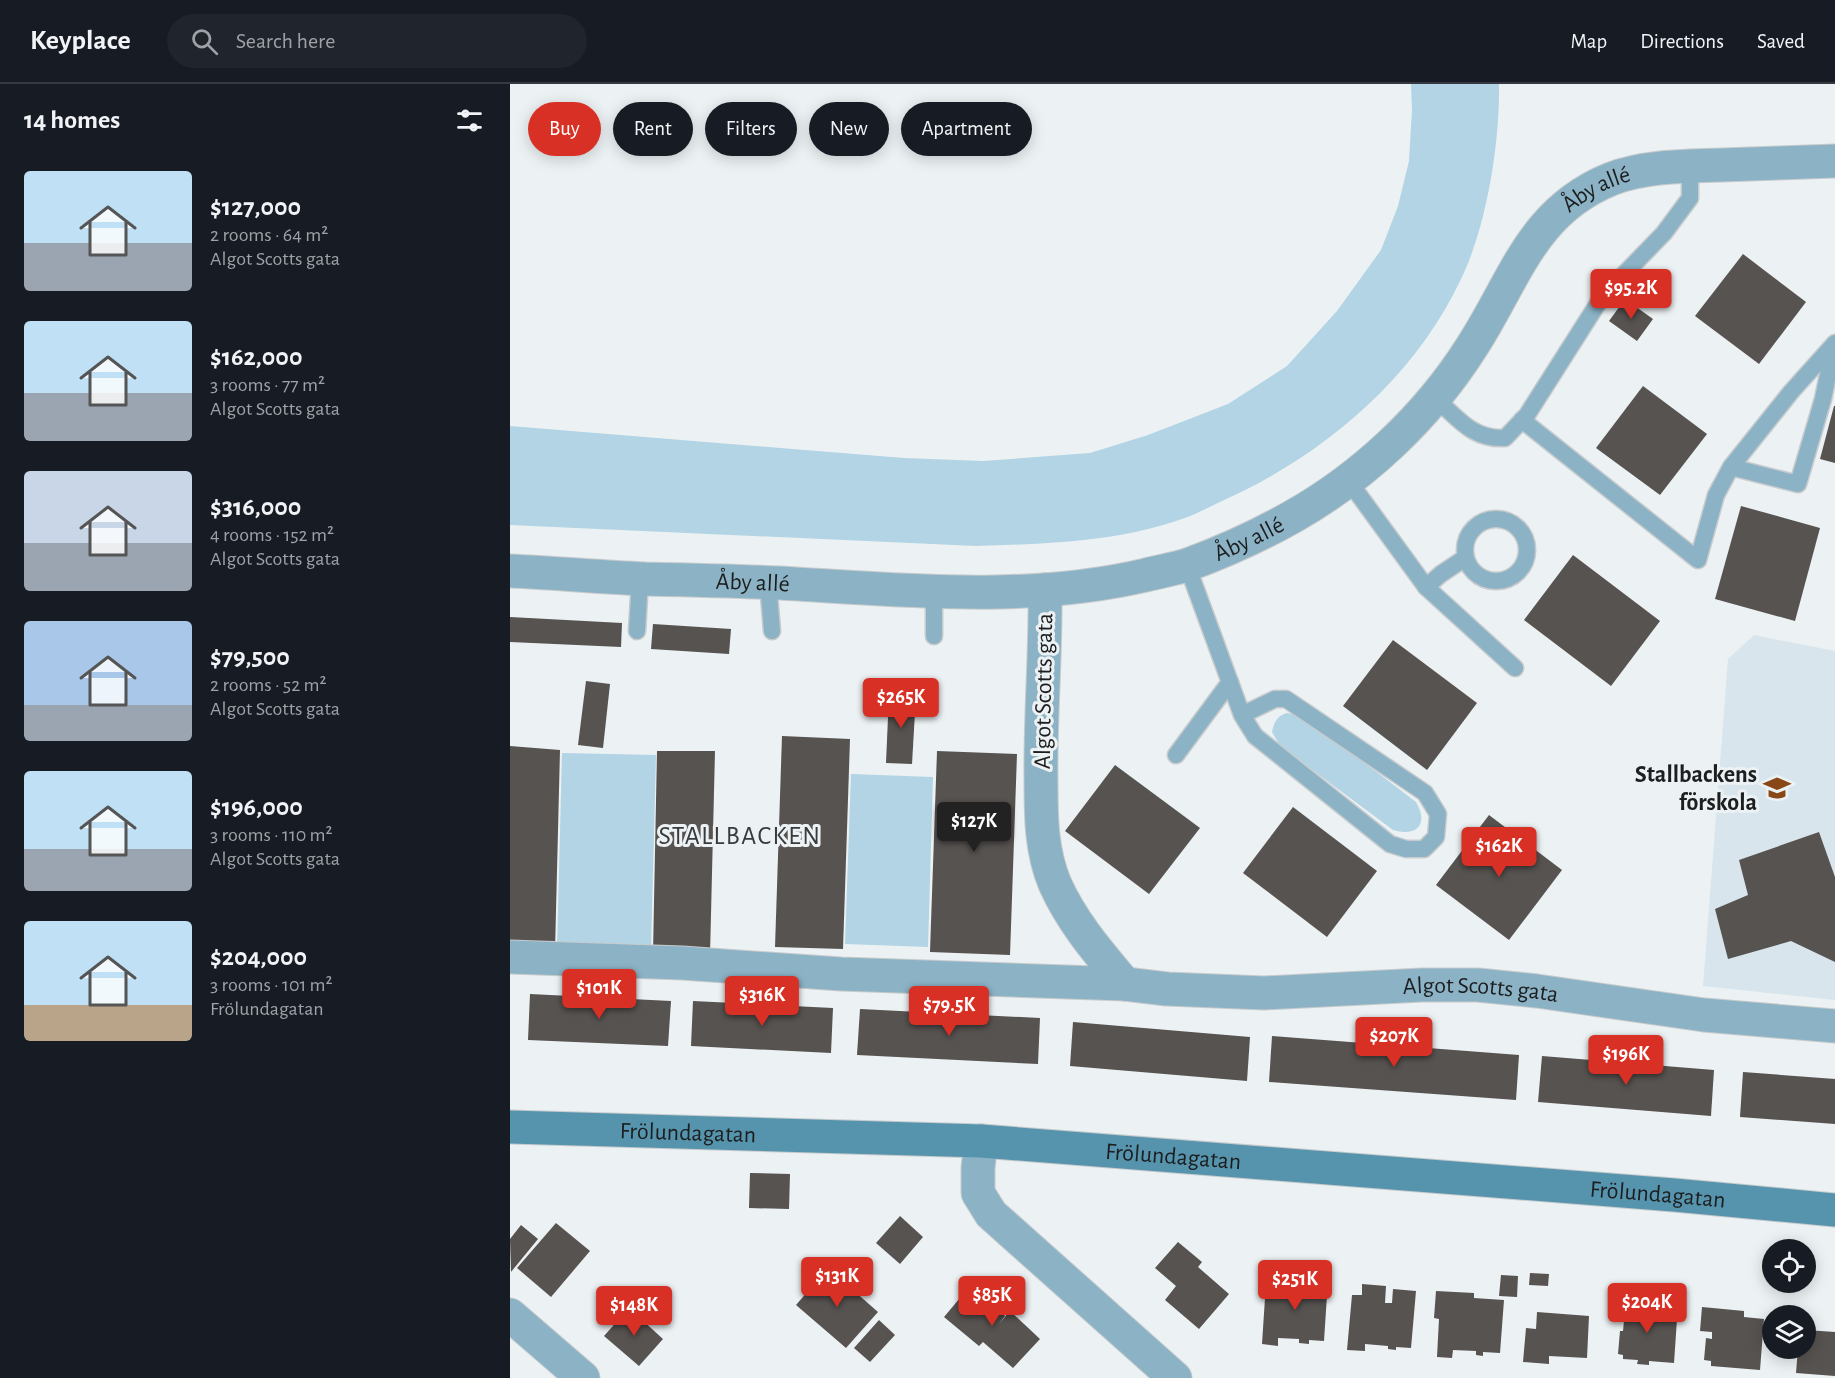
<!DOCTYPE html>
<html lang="en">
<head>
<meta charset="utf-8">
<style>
  body { margin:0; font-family:"Alegreya Sans",sans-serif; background:#20242c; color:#f1f3f6; height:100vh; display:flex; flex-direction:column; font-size:22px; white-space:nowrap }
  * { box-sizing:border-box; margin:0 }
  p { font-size:20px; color:#9ea1a6 }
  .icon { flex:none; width:33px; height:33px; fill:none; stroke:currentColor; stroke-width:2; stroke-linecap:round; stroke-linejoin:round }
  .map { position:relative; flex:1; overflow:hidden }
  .sheet { display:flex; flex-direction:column; background:#171b24; width:510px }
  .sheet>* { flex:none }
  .banner { position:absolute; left:18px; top:18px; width:570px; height:54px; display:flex; gap:12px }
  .controls { position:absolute; left:1252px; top:1155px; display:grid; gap:12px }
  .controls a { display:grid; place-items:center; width:54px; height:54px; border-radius:50%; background:#171b24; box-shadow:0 3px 15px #0003; font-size:30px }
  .price { position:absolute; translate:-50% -51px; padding:0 14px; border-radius:6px; background:#d93025; color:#fff; font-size:20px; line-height:39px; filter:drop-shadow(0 2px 3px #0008) }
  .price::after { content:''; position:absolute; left:50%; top:36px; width:18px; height:14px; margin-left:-9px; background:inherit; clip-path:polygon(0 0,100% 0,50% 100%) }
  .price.selected { background:#222; color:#fff }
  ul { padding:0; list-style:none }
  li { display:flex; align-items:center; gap:18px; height:150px; padding:0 24px }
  li span { display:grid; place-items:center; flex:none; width:168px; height:120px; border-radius:6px; color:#555 }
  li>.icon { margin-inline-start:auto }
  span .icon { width:72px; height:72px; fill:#fffc; stroke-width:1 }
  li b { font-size:26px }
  h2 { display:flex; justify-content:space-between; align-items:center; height:72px; padding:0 24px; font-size:26px }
  .tag { padding:0 21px; border-radius:27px; background:#171b24; box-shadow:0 3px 15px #0003; font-size:21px; line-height:54px }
  .tag.selected { background:#d93025; color:#fff }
  header { display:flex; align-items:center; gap:36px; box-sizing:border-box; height:84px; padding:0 30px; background:#171b24; border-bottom:2px solid #363941 }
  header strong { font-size:28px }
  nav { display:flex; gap:33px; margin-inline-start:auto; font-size:21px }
  .search { width:420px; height:54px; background:#20242c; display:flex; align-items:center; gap:15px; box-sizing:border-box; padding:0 21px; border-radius:33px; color:#9ea1a6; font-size:22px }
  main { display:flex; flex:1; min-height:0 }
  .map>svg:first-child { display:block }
  .built { fill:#d9e5ec }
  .green { fill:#b2d4e4 }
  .building { fill:#575351 }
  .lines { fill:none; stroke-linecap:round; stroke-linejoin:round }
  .lane-casing { stroke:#c7cbcd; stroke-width:19 }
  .street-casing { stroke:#c7cbcd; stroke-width:35 }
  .secondary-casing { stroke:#c7cbcd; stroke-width:35 }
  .lane { stroke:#8bb2c5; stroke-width:16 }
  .street { stroke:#8bb2c5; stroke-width:33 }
  .secondary { stroke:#5694ae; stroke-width:33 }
  .labels { text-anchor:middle; stroke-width:6; stroke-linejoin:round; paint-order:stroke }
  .street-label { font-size:24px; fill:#1c1e1f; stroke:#ecf1f3 }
  .poi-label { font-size:24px; font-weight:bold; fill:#1c1e1f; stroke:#ecf1f3; text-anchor:end }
  .neighbourhood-label { font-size:26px; letter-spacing:1.5px; fill:#383b3d; stroke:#ecf1f3 }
</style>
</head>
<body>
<header>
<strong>Keyplace</strong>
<div class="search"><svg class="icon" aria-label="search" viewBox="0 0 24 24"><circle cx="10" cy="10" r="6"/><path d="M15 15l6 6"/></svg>Search here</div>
<nav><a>Map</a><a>Directions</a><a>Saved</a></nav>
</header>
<main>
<section class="sheet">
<h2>14 homes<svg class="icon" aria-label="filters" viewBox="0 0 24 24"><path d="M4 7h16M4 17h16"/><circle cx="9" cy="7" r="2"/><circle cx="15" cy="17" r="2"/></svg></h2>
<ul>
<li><span style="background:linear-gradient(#bfe0f5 60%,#9aa5b1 0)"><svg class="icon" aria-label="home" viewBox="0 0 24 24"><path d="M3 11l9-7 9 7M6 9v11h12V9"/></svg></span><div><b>$127,000</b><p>2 rooms · 64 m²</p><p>Algot Scotts gata</p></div></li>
<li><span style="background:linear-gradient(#bfe0f5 60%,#9aa5b1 0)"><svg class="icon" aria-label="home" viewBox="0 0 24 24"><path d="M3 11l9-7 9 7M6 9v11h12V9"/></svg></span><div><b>$162,000</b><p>3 rooms · 77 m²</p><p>Algot Scotts gata</p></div></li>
<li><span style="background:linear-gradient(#c9d6e8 60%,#9aa5b1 0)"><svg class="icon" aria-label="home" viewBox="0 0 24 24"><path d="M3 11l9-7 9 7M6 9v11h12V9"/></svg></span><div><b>$316,000</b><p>4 rooms · 152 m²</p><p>Algot Scotts gata</p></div></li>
<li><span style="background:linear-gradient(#a9c7e8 70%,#9aa5b1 0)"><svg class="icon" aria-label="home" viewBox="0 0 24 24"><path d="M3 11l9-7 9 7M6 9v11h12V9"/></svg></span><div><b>$79,500</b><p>2 rooms · 52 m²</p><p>Algot Scotts gata</p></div></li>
<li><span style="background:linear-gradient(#bfe0f5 65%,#9aa5b1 0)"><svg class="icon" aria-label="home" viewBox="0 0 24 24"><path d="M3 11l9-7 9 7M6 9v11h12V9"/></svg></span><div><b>$196,000</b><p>3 rooms · 110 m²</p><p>Algot Scotts gata</p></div></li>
<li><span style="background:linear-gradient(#bfe0f5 70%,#b9a48a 0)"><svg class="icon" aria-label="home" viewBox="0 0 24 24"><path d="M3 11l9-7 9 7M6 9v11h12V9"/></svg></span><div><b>$204,000</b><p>3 rooms · 101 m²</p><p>Frölundagatan</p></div></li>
</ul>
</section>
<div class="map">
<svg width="1325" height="1294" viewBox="0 0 1325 1294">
  <rect width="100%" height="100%" fill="#ecf1f3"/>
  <path class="built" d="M1244 551 1325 567V916L1193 902 1218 575Z"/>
  <g class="green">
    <path d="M901 0H989C990 58 977 142 951 195 903 297 811 373 710 418 697 424 685 431 672 435 607 458 534 460 466 462L0 441V342L394 374 473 377 580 369 638 351 718 320 777 282 827 227 871 166 888 122 899 77 902 26Z"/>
    <path d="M777 629 786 631 805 641 906 718C919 740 907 753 883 746L777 667 769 660 762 648C764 638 767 632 777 629Z"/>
    <path d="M52 669 146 671 141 866 47 864Z"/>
    <path d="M341 690 423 693 418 863 335 860Z"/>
  </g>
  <g class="building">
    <path d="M1233 170 1296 218 1249 280 1185 232Z"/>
    <path d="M1115 215 1143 235 1127 257 1099 237Z"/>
    <path d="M1133 302 1197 350 1150 411 1086 364Z"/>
    <path d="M1324 322H1325V379L1310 375Z"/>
    <path d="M1231 422 1310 444 1285 537 1205 515Z"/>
    <path d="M1063 471 1150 537 1101 602 1014 536Z"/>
    <path d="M0 533 112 539 111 563 0 558Z"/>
    <path d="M143 540 221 545 219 570 141 565Z"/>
    <path d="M883 556 967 619 917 686 833 622Z"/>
    <path d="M76 597 100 600 93 664 68 661Z"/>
    <path d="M379 610 406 611 402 680 376 679Z"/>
    <path d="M272 652 340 655 333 865 265 863Z"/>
    <path d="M0 662 50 666 45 867 0 865Z"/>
    <path d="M147 667H205L200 871 143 869Z"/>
    <path d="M427 667 507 670 500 871 420 868Z"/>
    <path d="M605 681 690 744 639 810 555 747Z"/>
    <path d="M783 723 867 787 817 853 733 789Z"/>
    <path d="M979 731 1052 786 999 856 926 801Z"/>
    <path d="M1309 748 1325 793V878L1281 857 1218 875 1205 825 1238 811 1229 776Z"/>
    <path d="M20 910 161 917 158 962 18 956Z"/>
    <path d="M183 917 323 924 321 969 181 962Z"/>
    <path d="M350 925 530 934 528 980 347 971Z"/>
    <path d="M563 938 740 953 737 997 560 982Z"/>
    <path d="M762 952 1009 971 1006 1016 759 998Z"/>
    <path d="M1032 972 1204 986 1201 1032 1028 1018Z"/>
    <path d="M1233 988 1325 995V1040L1230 1033Z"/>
    <path d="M240 1089 280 1090 279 1125 239 1124Z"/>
    <path d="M390 1132 413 1153 390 1180 366 1159Z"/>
    <path d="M46 1139 80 1167 41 1213 7 1184Z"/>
    <path d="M11 1141 28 1155 1 1188 0 1155Z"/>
    <path d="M668 1158 692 1178 688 1183 719 1210 689 1245 655 1216 666 1202 645 1184Z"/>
    <path d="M318 1184 368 1228 336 1264 286 1221Z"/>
    <path d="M1020 1189 1039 1190 1038 1202 1019 1201Z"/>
    <path d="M991 1191 1008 1192 1007 1213 989 1212Z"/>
    <path d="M770 1193 818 1196 814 1257 799 1256V1260L789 1259V1255L768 1254V1262L752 1260 755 1214H759L760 1197 770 1198Z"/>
    <path d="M852 1200 876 1202 875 1219H882L883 1205 906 1207 901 1264 886 1263V1266L878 1265V1262L855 1260V1267L837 1266 842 1211H852Z"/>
    <path d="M460 1202 495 1232 489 1240 500 1227 530 1255 503 1284 473 1258 469 1262 434 1233Z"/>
    <path d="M926 1207 964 1209V1214L994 1216 990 1269 973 1268V1272L966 1271V1267L943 1266 942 1274 927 1273 929 1235 924 1234Z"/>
    <path d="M1116 1216 1147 1218 1146 1233 1167 1235 1164 1279 1139 1277V1281L1127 1280 1128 1276 1113 1275V1271L1108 1270 1110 1247H1113Z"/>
    <path d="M1192 1223 1234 1227V1233L1254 1235 1250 1286 1201 1282V1277L1194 1276 1196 1254 1202 1255V1248L1190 1247Z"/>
    <path d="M119 1224 153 1255 129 1282 94 1252Z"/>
    <path d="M1027 1228 1079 1232 1077 1274 1039 1272V1280L1013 1278 1016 1244 1026 1245Z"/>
    <path d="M369 1236 385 1251 360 1278 344 1264Z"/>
    <path d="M1296 1246 1325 1248V1292L1286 1289 1288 1264H1296Z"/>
  </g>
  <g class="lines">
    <defs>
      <g id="lane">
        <path d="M924 313C947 333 962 356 995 354L1017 331 1092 213 1154 149 1180 114V82"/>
        <path d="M1012 336 1188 476 1206 411 1221 383 1281 308 1325 259"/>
        <path d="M1221 383 1288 400 1313 315 1324 262"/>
        <path d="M838 396 916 503 931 490 955 474"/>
        <circle cx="986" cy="466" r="31"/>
        <path d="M677 481 732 631 745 652 880 760 896 765H914L926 753 928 730 915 709 776 615H765L732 631"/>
        <path d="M258 499 262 547"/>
        <path d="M916 503 1005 584"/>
        <path d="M424 507V552"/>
        <path d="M127 547 130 495"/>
        <path d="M666 671 720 598"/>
      </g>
      <g id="street">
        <path id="s1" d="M0 487C45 489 90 493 135 495 180 496 225 497 270 499 391 506 517 519 636 491 651 487 666 485 680 480 715 467 750 451 782 433 853 393 917 333 961 264 1005 197 1020 128 1101 95 1135 82 1176 82 1212 81 1250 80 1287 78 1325 77"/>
        <path d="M535 506C536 569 530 633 531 697 531 732 531 767 545 800 562 838 588 868 615 900"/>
        <path id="s2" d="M0 873 172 879 331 890 615 900 657 905 754 909 912 901H968L1027 907 1194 931 1325 942"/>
        <path d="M471 1057 468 1084V1109L481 1130 665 1294"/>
        <path d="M0 1231 73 1294"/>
      </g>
      <g id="secondary">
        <path id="s3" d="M0 1043 471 1057 1164 1111 1325 1126"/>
      </g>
    </defs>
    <use href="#lane" class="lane-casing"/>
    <use href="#street" class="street-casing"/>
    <use href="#secondary" class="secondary-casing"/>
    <use href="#lane" class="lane"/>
    <use href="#street" class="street"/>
    <use href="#secondary" class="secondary"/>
  </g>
  <defs>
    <symbol id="school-bare" viewBox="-9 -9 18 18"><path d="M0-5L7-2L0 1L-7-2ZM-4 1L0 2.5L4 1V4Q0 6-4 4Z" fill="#894617" stroke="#ecf1f3" stroke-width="2.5" paint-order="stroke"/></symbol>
  </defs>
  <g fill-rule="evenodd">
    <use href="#school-bare" x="1248" y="685" width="38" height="38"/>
  </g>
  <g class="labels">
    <g class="street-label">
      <text dy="8" stroke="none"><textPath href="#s1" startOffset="1251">Åby allé</textPath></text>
      <text dy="8" stroke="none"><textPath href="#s1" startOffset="747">Åby allé</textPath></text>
      <text dy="8" stroke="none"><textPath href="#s1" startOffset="243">Åby allé</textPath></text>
      <text transform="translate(533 607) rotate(-89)" y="8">Algot Scotts gata</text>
      <text dy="8" stroke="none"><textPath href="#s2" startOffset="972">Algot Scotts gata</textPath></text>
      <text dy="8" stroke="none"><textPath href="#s3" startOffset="178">Frölundagatan</textPath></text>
      <text dy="8" stroke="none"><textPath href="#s3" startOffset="664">Frölundagatan</textPath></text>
      <text dy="8" stroke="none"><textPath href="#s3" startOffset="1150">Frölundagatan</textPath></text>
    </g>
    <g class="poi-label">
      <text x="1247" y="698">Stallbackens<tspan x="1247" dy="28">förskola</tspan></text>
    </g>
    <g class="neighbourhood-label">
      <text x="230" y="760">STALLBACKEN</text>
    </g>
  </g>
</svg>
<div class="controls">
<a><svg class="icon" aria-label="locate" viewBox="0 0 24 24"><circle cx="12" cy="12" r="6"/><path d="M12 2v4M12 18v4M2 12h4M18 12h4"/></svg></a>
<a><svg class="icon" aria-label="layers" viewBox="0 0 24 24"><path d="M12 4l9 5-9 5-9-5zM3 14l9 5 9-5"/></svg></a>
</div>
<b class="price" style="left:1121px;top:236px">$95.2K</b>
<b class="price" style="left:391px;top:645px">$265K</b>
<b class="price selected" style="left:464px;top:769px">$127K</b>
<b class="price" style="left:989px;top:794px">$162K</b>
<b class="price" style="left:89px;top:936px">$101K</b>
<b class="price" style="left:252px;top:943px">$316K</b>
<b class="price" style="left:439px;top:953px">$79.5K</b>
<b class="price" style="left:884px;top:984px">$207K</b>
<b class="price" style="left:1116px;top:1002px">$196K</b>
<b class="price" style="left:327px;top:1224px">$131K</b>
<b class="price" style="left:785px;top:1227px">$251K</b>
<b class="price" style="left:482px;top:1243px">$85K</b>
<b class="price" style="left:1137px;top:1250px">$204K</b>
<b class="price" style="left:124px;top:1253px">$148K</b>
<div class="banner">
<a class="tag selected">Buy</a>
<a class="tag">Rent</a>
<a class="tag">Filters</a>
<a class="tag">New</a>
<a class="tag">Apartment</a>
</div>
</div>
</main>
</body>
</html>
